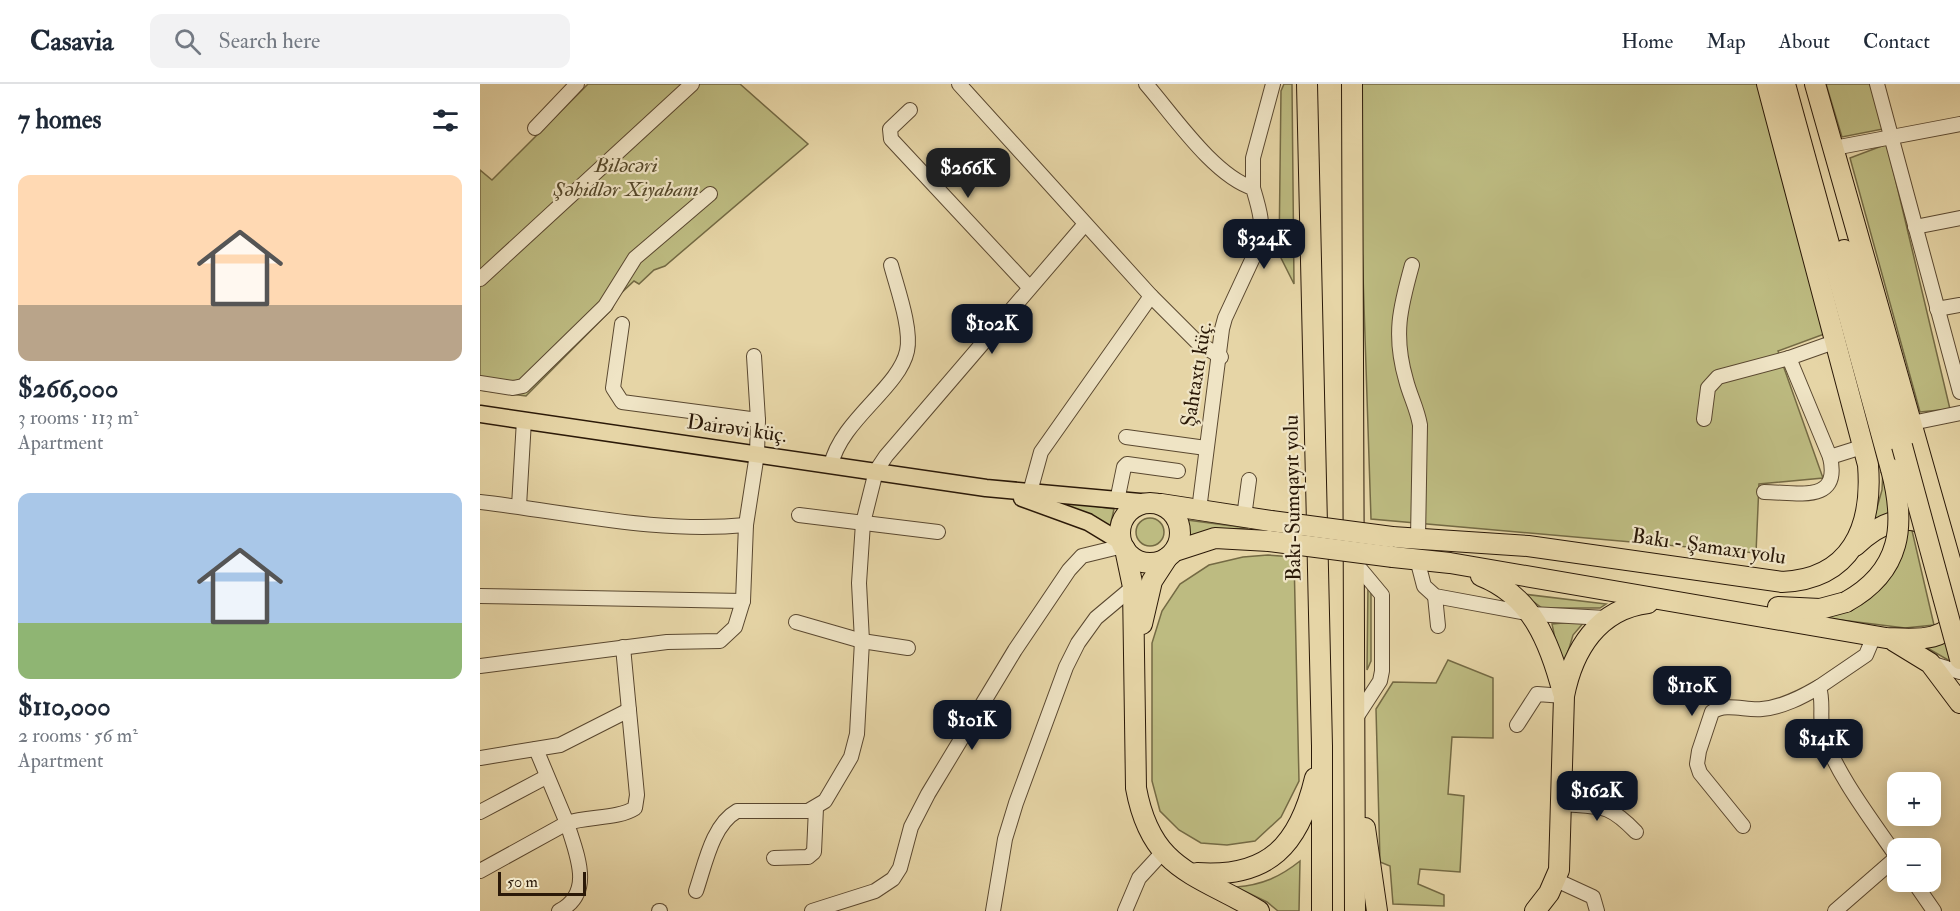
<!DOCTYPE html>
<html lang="en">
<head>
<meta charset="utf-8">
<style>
  body { margin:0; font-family:"IM FELL Double Pica",serif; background:#f2f2f3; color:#1f2937; height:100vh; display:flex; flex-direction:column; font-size:22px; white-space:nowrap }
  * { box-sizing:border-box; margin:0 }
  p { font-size:20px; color:#747a83 }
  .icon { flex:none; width:33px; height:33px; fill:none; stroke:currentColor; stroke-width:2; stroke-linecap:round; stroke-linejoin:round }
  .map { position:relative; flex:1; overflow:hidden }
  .sheet { display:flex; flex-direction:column; background:#fff; width:480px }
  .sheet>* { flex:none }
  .tools { position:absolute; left:1407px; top:688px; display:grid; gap:12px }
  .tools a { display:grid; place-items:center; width:54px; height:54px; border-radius:12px; background:#fff; box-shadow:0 3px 15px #0003; font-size:30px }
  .scale { position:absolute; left:18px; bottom:15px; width:88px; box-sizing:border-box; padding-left:6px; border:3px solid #2b1908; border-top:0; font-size:16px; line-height:21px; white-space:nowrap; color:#2b1908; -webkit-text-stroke:4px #efe4c5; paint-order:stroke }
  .price { position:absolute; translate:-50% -51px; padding:0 14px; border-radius:12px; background:#111827; color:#fff; font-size:20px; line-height:39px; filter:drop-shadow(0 2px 3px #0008) }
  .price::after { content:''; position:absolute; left:50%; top:36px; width:18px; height:14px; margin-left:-9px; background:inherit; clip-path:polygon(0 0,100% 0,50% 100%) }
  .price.current { background:#222; color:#fff }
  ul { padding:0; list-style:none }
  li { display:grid; align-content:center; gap:12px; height:318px; padding:0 18px }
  li span { display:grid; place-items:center; height:186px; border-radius:12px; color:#555 }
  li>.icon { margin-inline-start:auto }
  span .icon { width:108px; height:108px; fill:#fffc; stroke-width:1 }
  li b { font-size:26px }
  h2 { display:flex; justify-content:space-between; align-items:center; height:72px; padding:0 18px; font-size:26px }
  header { display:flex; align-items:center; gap:36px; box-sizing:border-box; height:84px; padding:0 30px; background:#fff; border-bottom:2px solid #e0e1e3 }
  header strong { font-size:28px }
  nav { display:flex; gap:33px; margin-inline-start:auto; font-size:21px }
  .search { width:420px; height:54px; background:#f2f2f3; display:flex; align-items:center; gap:15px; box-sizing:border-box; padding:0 21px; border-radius:12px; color:#747a83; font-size:22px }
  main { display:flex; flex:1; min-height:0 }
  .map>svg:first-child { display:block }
  .green { fill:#bdbb81; stroke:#746a44; stroke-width:1.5 }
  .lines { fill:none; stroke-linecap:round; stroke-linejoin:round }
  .minor-casing { stroke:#5a4830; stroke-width:16 }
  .major-casing { stroke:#2b1908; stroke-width:19 }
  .highway-casing { stroke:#2b1908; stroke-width:22 }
  .minor { stroke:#efe4c5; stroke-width:14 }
  .major { stroke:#e6d5a6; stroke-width:16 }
  .highway { stroke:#e6d5a6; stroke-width:20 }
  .highway-bridge-casing { stroke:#2b1908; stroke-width:22; stroke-linecap:butt }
  .highway-bridge { stroke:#e6d5a6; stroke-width:20 }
  .labels { text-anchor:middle; stroke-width:4.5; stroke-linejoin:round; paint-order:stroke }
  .park-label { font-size:21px; font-style:italic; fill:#574a2c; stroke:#efe4c5 }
  .street-label { font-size:21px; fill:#2b1908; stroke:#efe4c5 }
</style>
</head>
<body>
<header>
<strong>Casavia</strong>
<div class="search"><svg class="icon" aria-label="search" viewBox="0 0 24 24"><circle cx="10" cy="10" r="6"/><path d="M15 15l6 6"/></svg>Search here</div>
<nav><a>Home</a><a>Map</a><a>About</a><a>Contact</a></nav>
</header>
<main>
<section class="sheet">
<h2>7 homes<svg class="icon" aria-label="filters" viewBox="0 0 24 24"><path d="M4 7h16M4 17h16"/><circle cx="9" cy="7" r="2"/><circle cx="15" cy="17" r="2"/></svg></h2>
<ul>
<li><span style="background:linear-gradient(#ffd9b3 70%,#b9a48a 0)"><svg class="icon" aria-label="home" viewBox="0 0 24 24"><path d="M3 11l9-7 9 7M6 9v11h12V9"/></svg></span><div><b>$266,000</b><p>3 rooms · 113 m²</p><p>Apartment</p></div></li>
<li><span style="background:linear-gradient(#a9c7e8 70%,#8fb573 0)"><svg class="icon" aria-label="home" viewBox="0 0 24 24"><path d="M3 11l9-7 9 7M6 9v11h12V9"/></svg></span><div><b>$110,000</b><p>2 rooms · 56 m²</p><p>Apartment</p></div></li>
</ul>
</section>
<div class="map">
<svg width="1480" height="827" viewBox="0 0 1480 827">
  <rect width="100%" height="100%" fill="#e6d5a6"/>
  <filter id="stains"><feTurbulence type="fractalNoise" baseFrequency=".00333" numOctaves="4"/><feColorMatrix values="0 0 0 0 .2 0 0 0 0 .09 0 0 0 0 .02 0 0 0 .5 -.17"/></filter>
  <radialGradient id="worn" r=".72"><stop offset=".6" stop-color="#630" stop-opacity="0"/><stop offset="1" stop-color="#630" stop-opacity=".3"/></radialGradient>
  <g class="green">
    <path d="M108 0H260L328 60 185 182 174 186 159 200 154 197 137 213 132 225 46 312 0 306V86L12 96Z"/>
    <path d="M804 0H812L814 200 799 170 801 7Z"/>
    <path d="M882 0H1279L1347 249 1298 267 1343 394 1279 400 1276 469 891 435 880 100Z"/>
    <path d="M1346 0H1390L1403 45 1362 53Z"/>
    <path d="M1407 60 1470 325 1440 328 1370 74Z"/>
    <path d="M1403 384 1412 430 1393 438 1402 406Z"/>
    <path d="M560 414 634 425 630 443Z"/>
    <path d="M1427 425 1454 541 1425 544 1337 533 1373 521Z"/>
    <circle cx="670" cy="448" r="14"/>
    <path d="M707 436 768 444 729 447 704 457Z"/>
    <path d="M788 471 814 473 819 697 801 733 775 757 747 761 721 759 699 746 680 727 672 697V559L682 527 700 500 729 481 763 473Z"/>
    <path d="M888 500 891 507V577L887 586Z"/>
    <path d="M1043 510 1126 520 1120 524H1062Z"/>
    <path d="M1105 537 1093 551 1082 588 1072 540Z"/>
    <path d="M1469 555 1475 580 1442 561Z"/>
    <path d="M968 576 1013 594V654L972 653 968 710 984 712 980 788 940 785 938 800 964 811V822L913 820 910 782 900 778 896 625 913 598 956 599Z"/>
    <path d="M820 777 819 827H798L787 818 756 803C782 801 800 793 820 777Z"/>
  </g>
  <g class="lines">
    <defs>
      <g id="minor">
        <path d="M479 0 671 212 561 368 550 408"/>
        <path d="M666 0C693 31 734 92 773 104 779 124 785 142 778 163L745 234 742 245 719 426"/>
        <path d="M1397 0 1480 308"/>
        <path d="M430 26 410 45 411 55 549 203"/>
        <path d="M55 44 97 0"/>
        <path d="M1354 64 1480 40"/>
        <path d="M773 104V74L793 0"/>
        <path d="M1435 143 1480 134"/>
        <path d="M932 181C920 224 913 251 926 296 930 312 937 324 940 341L938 454"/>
        <path d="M0 195 212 0"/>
        <path d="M671 212 717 258 741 273"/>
        <path d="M1457 225 1480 221"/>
        <path d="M142 240 133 304 142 318 278 336"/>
        <path d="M1309 274 1350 373"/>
        <path d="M0 299 33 304 43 302 125 222 155 174 230 110"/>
        <path d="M1224 335 1228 304 1238 293 1309 274 1357 257"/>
        <path d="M1432 339 1480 329"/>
        <path d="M646 353 726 364"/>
        <path d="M351 381C361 336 419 304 427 267 432 245 417 204 411 181"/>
        <path d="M1284 408C1316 408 1361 421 1350 373L1385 362"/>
        <path d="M637 417 644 383 647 380 698 387"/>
        <path d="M0 418C88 428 178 450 266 441"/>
        <path d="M39 422 44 336"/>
        <path d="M319 431 458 448"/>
        <path d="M764 433 769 396"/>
        <path d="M872 475 902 511V587L900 597 874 637"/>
        <path d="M937 475 944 502 955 512 1052 530 1126 534"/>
        <path d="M0 512 263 517"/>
        <path d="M955 512 958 542"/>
        <path d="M316 538 382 557 428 564"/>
        <path d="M1450 579 1480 588"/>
        <path d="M0 582 187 558 240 557 255 543 263 517 266 441 277 370 278 336 274 272"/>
        <path d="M1037 641 1057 610 1084 612"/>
        <path d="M0 674 80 661 149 626"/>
        <path d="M1082 720C1121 723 1128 719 1156 748"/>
        <path d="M0 728 66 693"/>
        <path d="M1263 742 1220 689 1217 680 1219 667 1232 628C1246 618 1266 627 1282 625 1303 623 1322 613 1339 603"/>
        <path d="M294 774 328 773 334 768 336 724"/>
        <path d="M0 787 87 739 56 665"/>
        <path d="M1076 796 1113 813 1117 827"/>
        <path d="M1434 798 1454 827"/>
        <path d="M216 807C225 781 232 741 257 727H328L345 717 371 673 377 650 382 557 379 499 383 439 396 387 406 372 605 140"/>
        <path d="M79 827C115 809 96 769 87 739 109 732 138 735 155 724L157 711 143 563"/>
        <path d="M179 827H180"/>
        <path d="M332 827 395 807 413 795 420 784 431 743 448 710 535 566 589 486 602 472 643 462"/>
        <path d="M513 827 525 755 536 719 586 583 598 559 616 534 653 503"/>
        <path d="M645 827 659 794 682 769"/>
        <path d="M1355 827 1417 773C1394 739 1355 689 1343 649 1339 634 1344 619 1339 603L1386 571 1394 552"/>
      </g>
      <g id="major">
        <path d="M0 330 506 404 671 419"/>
        <path d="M542 414 608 438 641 458"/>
      </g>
      <g id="highway">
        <path d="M827 0 842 662V827"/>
        <path d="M872 0 875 827"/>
        <path d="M1305 0 1411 385"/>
        <path d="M1335 0 1480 511"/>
        <path d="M1364 166 1422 362"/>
        <circle cx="670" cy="449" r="30"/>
        <path d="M681 420 791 437"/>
        <path d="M912 453 1048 462 1302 498C1371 495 1393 444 1388 381L1287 0"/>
        <path d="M1375 462C1396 442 1430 422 1454 448"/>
        <path d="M645 465 653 503 656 704C671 786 715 789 779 827"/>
        <path d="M695 467 735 454 789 457"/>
        <path d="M913 473 970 479 1406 554C1434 555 1468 560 1480 528"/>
        <path d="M1001 492C1052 512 1070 559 1083 609"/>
        <path d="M1298 523 1340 525 1366 518"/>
        <path d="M662 540 672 497 687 474"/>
        <path d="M1414 557 1450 579 1480 619"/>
        <path d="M885 744 897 827"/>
        <path d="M717 789C789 794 819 761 835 694"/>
        <path d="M1055 827 1069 809 1079 786 1084 612C1093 566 1118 525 1168 519"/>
      </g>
    </defs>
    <use href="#minor" class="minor-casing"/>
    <use href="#major" class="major-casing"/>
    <use href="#highway" class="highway-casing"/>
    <use href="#minor" class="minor"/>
    <use href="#major" class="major"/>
    <use href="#highway" class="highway"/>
    <defs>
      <g id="highway-bridge">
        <path d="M1422 362 1480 575"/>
        <path d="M791 437 912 453"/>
        <path d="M789 457 913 473"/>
        <path d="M1366 518C1422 487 1426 441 1411 385"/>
      </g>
    </defs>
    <use href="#highway-bridge" class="highway-bridge-casing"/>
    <use href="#highway-bridge" class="highway-bridge"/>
  </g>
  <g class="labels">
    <g class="park-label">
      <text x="146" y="88">Biləcəri<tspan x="146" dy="24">Şəhidlər Xiyabanı</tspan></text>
    </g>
    <g class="street-label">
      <text transform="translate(716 290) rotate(-81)" y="7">Şahtaxtı küç.</text>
      <text transform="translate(257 344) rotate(8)" y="7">Dairəvi küç.</text>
      <text transform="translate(812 414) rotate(-91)" y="7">Bakı-Sumqayıt yolu</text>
      <text transform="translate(1229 462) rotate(8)" y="7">Bakı - Şamaxı yolu</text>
    </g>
  </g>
  <rect width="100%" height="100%" filter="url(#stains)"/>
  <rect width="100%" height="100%" fill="url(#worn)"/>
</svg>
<div class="tools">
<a>+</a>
<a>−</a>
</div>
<div class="scale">50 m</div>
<b class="price current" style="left:488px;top:115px">$266K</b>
<b class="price" style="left:784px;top:186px">$324K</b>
<b class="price" style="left:512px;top:271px">$102K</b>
<b class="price" style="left:1212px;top:633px">$110K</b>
<b class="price" style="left:492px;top:667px">$101K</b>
<b class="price" style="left:1344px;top:686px">$141K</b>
<b class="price" style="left:1117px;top:738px">$162K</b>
</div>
</main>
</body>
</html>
